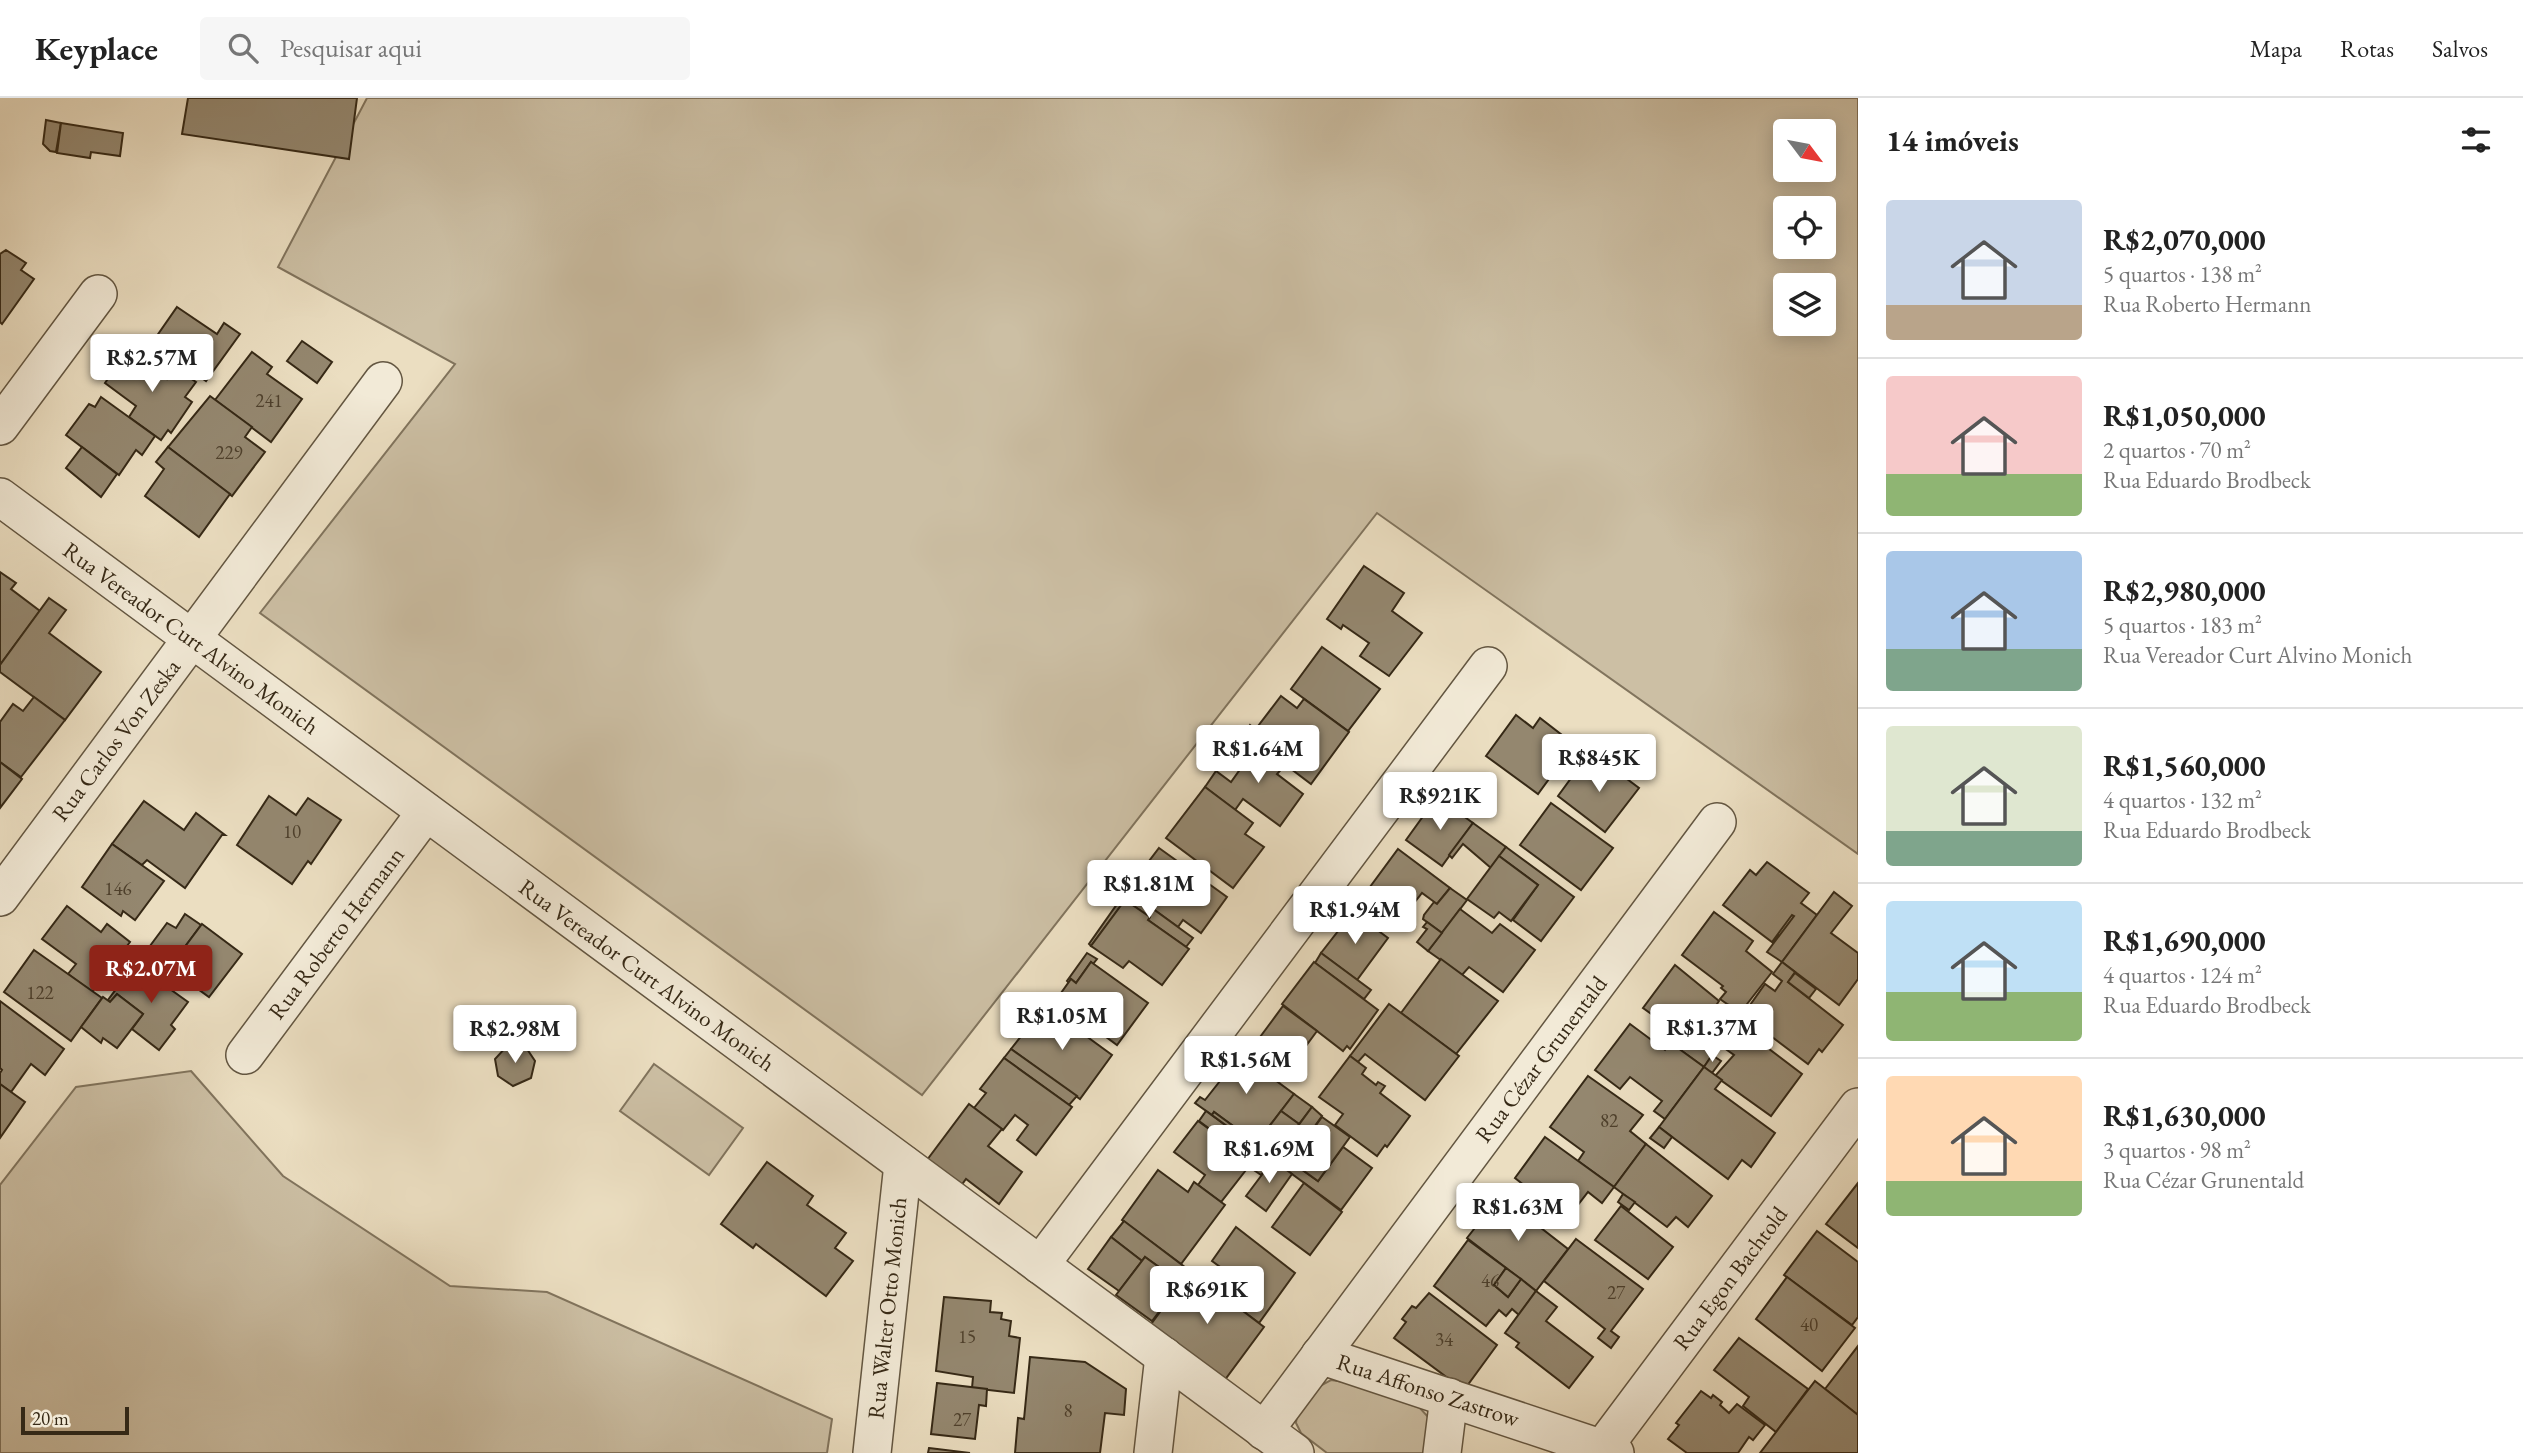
<!DOCTYPE html>
<html lang="pt">
<head>
<meta charset="utf-8">
<style>
  body { margin:0; font-family:"EB Garamond",serif; background:#f6f6f6; color:#222; height:100vh; display:flex; flex-direction:column; font-size:26px; white-space:nowrap }
  * { box-sizing:border-box; margin:0 }
  p { font-size:23px; color:#767676 }
  .icon { flex:none; width:38px; height:38px; fill:none; stroke:currentColor; stroke-width:2; stroke-linecap:round; stroke-linejoin:round }
  .map { position:relative; flex:1; overflow:hidden }
  .side { display:flex; flex-direction:column; background:#fff; width:665px }
  .side>* { flex:none }
  .needle { width:46px; rotate:122deg }
  .controls { position:absolute; left:1773px; top:21px; display:grid; gap:14px }
  .controls a { display:grid; place-items:center; width:63px; height:63px; border-radius:7px; background:#fff; box-shadow:0 4px 18px #0003; font-size:35px }
  .scale { position:absolute; left:21px; bottom:18px; width:108px; box-sizing:border-box; padding-left:7px; border:4px solid #362916; border-top:0; font-size:19px; line-height:24px; white-space:nowrap; color:#362916; -webkit-text-stroke:5px #f2ead7; paint-order:stroke }
  .price { position:absolute; translate:-50% -60px; padding:0 16px; border-radius:7px; background:#fff; color:#222; font-size:23px; line-height:46px; filter:drop-shadow(0 2px 4px #0008) }
  .price::after { content:''; position:absolute; left:50%; top:42px; width:21px; height:16px; margin-left:-10px; background:inherit; clip-path:polygon(0 0,100% 0,50% 100%) }
  .price.on { background:#8f2418; color:#fff }
  ul { padding:0; list-style:none }
  li { display:flex; align-items:center; gap:21px; height:175px; padding:0 28px }
  li+li { border-top:2px solid #e0e0e0 }
  li span { display:grid; place-items:center; flex:none; width:196px; height:140px; border-radius:7px; color:#555 }
  li>.icon { margin-inline-start:auto }
  span .icon { width:84px; height:84px; fill:#fffc; stroke-width:1 }
  li b { font-size:30px }
  h2 { display:flex; justify-content:space-between; align-items:center; height:84px; padding:0 28px; font-size:30px }
  header { display:flex; align-items:center; gap:42px; box-sizing:border-box; height:98px; padding:0 35px; background:#fff; border-bottom:2px solid #e0e0e0 }
  header strong { font-size:33px }
  nav { display:flex; gap:38px; margin-inline-start:auto; font-size:24px }
  .search { width:490px; height:63px; background:#f6f6f6; display:flex; align-items:center; gap:18px; box-sizing:border-box; padding:0 24px; border-radius:7px; color:#767676; font-size:26px }
  main { display:flex; flex:1; min-height:0 }
  .map>svg:first-child { display:block }
  .green { fill:#ccbfa4; stroke:#81745d; stroke-width:2; fill-rule:evenodd }
  .building { fill:#94876f; stroke:#362916; stroke-width:2 }
  .lines { fill:none; stroke-linecap:round; stroke-linejoin:round }
  .street-casing { stroke:#635641; stroke-width:40 }
  .street { stroke:#f2ead7; stroke-width:37 }
  .labels { text-anchor:middle; stroke-width:5; stroke-linejoin:round; paint-order:stroke }
  .number-label { font-size:19px; fill:#4e402c }
  .street-label { font-size:23px; fill:#362916; stroke:#f2ead7 }
</style>
</head>
<body>
<header>
<strong>Keyplace</strong>
<div class="search"><svg class="icon" aria-label="search" viewBox="0 0 24 24"><circle cx="10" cy="10" r="6"/><path d="M15 15l6 6"/></svg>Pesquisar aqui</div>
<nav><a>Mapa</a><a>Rotas</a><a>Salvos</a></nav>
</header>
<main>
<div class="map">
<svg width="1858" height="1355" viewBox="0 0 1858 1355">
  <rect width="100%" height="100%" fill="#ebdec1"/>
  <filter id="stains"><feTurbulence type="fractalNoise" baseFrequency=".00286" numOctaves="4"/><feColorMatrix values="0 0 0 0 .2 0 0 0 0 .09 0 0 0 0 .02 0 0 0 .5 -.17"/></filter>
  <radialGradient id="worn" r=".72"><stop offset=".6" stop-color="#630" stop-opacity="0"/><stop offset="1" stop-color="#630" stop-opacity=".3"/></radialGradient>
  <g class="green">
    <path d="M367 0H1858V756L1377 415 922 997 260 515 455 266 278 169ZM1785 33H1824V72H1785ZM1785 110H1824V149H1785ZM1785 187H1824V226H1785Z"/>
    <path d="M654 966 743 1030 709 1077 620 1013Z"/>
    <path d="M191 973 283 1078 450 1188 547 1194 832 1321 827 1355H0V1087L76 989Z"/>
    <path d="M1331 1282 1344 1284 1419 1309 1429 1320V1355H1327L1301 1335 1296 1325 1297 1317 1318 1289Z"/>
  </g>
  <g class="building">
    <path d="M188 0H357L349 61 182 36Z"/>
    <path d="M46 22 61 25 56 54 50 53 43 46Z"/>
    <path d="M61 25 123 35 120 58 91 54 90 60 57 55Z"/>
    <path d="M6 152 26 165 21 172 34 181 2 226 0 224V156Z"/>
    <path d="M177 209 217 236 224 225 240 236 206 283 191 272 193 269 154 242Z"/>
    <path d="M302 243 332 264 317 285 287 263Z"/>
    <path d="M128 252 167 281 175 270 196 284 185 299 192 304 171 335 168 332 161 342 129 319 136 308 105 285Z"/>
    <path d="M252 254 272 269 267 276 302 301 271 344 215 302Z"/>
    <path d="M210 298 252 329 245 339 265 354 232 398 168 349Z"/>
    <path d="M101 299 155 338 142 357 136 352 119 377 66 337 89 306 95 309Z"/>
    <path d="M82 349 117 376 101 399 66 370Z"/>
    <path d="M168 349 230 396 199 439 145 398 164 371 156 364Z"/>
    <path d="M1364 468 1404 495 1392 513 1422 535 1389 578 1360 558 1369 545 1343 527 1341 531 1327 521Z"/>
    <path d="M0 474 16 485 11 491 40 513 0 567Z"/>
    <path d="M49 500 66 512 49 535 101 574 65 622 0 574V567Z"/>
    <path d="M1322 549 1380 591 1348 633 1291 591Z"/>
    <path d="M1281 598 1297 610 1304 601 1349 634 1311 686 1266 652 1271 645 1255 632Z"/>
    <path d="M34 599 65 622 21 679 0 664V624L13 606 23 613Z"/>
    <path d="M1516 617 1533 630 1540 620 1580 651 1570 664 1565 659 1538 696 1486 658Z"/>
    <path d="M1250 627 1271 645 1266 652 1244 636Z"/>
    <path d="M1244 636 1285 667 1277 676 1303 696 1280 728 1243 701 1235 712 1205 689 1216 673 1231 684 1251 656 1237 645Z"/>
    <path d="M1603 663 1639 690 1605 734 1558 698 1580 668 1593 677Z"/>
    <path d="M0 664 22 681 0 710Z"/>
    <path d="M1205 689 1253 725 1245 736 1264 749 1233 790 1166 740Z"/>
    <path d="M269 698 296 717 308 700 341 722 311 766 308 763 292 786 237 747Z"/>
    <path d="M1437 699 1473 725 1442 768 1406 742Z"/>
    <path d="M144 703 184 732 196 715 225 737H222L185 790 147 762 142 767 112 746Z"/>
    <path d="M1551 705 1613 750 1581 792 1520 747Z"/>
    <path d="M1473 725 1506 749 1491 770 1463 746 1452 760 1449 757Z"/>
    <path d="M112 746 164 783 135 822 123 813 121 818 82 789Z"/>
    <path d="M1506 749 1574 799 1541 843 1513 822 1538 787 1499 758Z"/>
    <path d="M1159 750 1227 799 1201 835 1183 822 1178 829 1127 792Z"/>
    <path d="M1398 751 1450 790 1437 806 1422 795 1403 819 1367 793Z"/>
    <path d="M1499 758 1538 787 1511 823 1499 814 1494 820 1467 801Z"/>
    <path d="M1767 764 1809 795 1801 805 1817 817 1782 864 1767 854 1794 818 1792 817 1772 844 1723 807 1750 772 1756 777Z"/>
    <path d="M1450 790 1467 802 1442 835 1423 821 1424 817 1434 804 1437 806Z"/>
    <path d="M1127 792 1193 840 1186 849 1148 822 1150 819 1125 802 1091 848 1089 846Z"/>
    <path d="M1834 794 1852 808 1831 835 1858 855V881L1839 907 1782 864Z"/>
    <path d="M1125 802 1150 819 1148 822 1189 851 1162 887 1129 863 1123 870 1091 848Z"/>
    <path d="M67 808 101 834 107 826 130 844 92 894 68 876 76 866 42 841Z"/>
    <path d="M1460 811 1492 835 1500 826 1535 852 1503 894 1469 869 1462 877 1428 853Z"/>
    <path d="M1353 814 1388 840 1357 882 1321 855Z"/>
    <path d="M1714 814 1753 843 1746 853 1772 874 1740 915 1720 901 1726 894 1721 890 1723 888 1682 857Z"/>
    <path d="M185 816 201 827 170 869 147 852 167 825 176 830Z"/>
    <path d="M1427 824 1442 835 1428 853 1417 844 1427 831 1423 829Z"/>
    <path d="M202 826 242 856 209 899 169 870Z"/>
    <path d="M34 852 102 900 71 943 4 894Z"/>
    <path d="M1087 855 1097 861 1093 866 1091 864 1076 885 1071 881 1069 885 1067 883Z"/>
    <path d="M1321 855 1371 892 1364 901 1315 865Z"/>
    <path d="M1441 861 1498 903 1456 956 1401 915Z"/>
    <path d="M1091 864 1148 905 1117 947 1056 902 1071 881 1076 885Z"/>
    <path d="M1314 864 1378 912 1350 951 1347 948 1343 953 1282 906Z"/>
    <path d="M1782 864 1795 874 1788 884 1843 927 1822 954 1819 951 1808 966 1743 917 1765 886 1775 893 1782 883 1773 876Z"/>
    <path d="M135 866 188 904 171 927 175 931 159 952 132 931 143 916 117 896 110 904 108 902Z"/>
    <path d="M1675 867 1719 903 1711 915 1703 909 1686 933 1714 955 1704 969 1675 948 1682 938 1643 910Z"/>
    <path d="M1795 875 1816 891 1809 900 1788 884Z"/>
    <path d="M117 896 143 916 117 950 103 940 101 945 81 929 103 899 110 904Z"/>
    <path d="M0 903 64 951 45 977 31 966 11 994 0 986V975L2 972 0 970Z"/>
    <path d="M1389 906 1459 958 1425 1002 1365 956 1358 964 1350 958Z"/>
    <path d="M1729 907 1743 917 1725 940 1712 931Z"/>
    <path d="M1045 908 1112 957 1080 1001 1011 951Z"/>
    <path d="M1283 908 1317 933 1280 983 1246 958Z"/>
    <path d="M1743 917 1762 932 1756 941 1802 976 1771 1018 1715 978 1734 957 1720 947Z"/>
    <path d="M1630 926 1665 952 1671 945 1704 969 1665 1021 1654 1013 1662 1003 1630 979 1620 991 1595 972Z"/>
    <path d="M1226 946 1294 996 1255 1047 1239 1035 1240 1033 1214 1014 1212 1017 1195 1005 1200 999 1205 1002 1227 974 1213 964Z"/>
    <path d="M507 948H525L535 963 531 980 513 988 498 978 495 961Z"/>
    <path d="M1011 951 1077 998 1069 1007 1004 960Z"/>
    <path d="M1712 957 1721 963 1712 975 1704 969Z"/>
    <path d="M1350 958 1366 970 1362 976 1376 987 1378 984 1385 988 1380 995 1410 1018 1387 1049 1385 1047 1377 1058 1335 1027 1343 1016 1319 999Z"/>
    <path d="M1004 960 1072 1009 1036 1057 1017 1042 1028 1027 1015 1017 1003 1032 974 1010 986 995 980 991Z"/>
    <path d="M1704 969 1722 982 1715 991 1775 1035 1751 1069 1742 1062 1728 1081 1659 1029Z"/>
    <path d="M1588 978 1643 1017 1630 1033 1646 1046 1614 1089 1578 1063 1584 1054 1550 1029Z"/>
    <path d="M0 986 25 1004 0 1040Z"/>
    <path d="M1294 996 1312 1009 1299 1026 1281 1013Z"/>
    <path d="M969 1006 1002 1031 988 1048 1022 1074 999 1106 966 1081 955 1096 921 1070Z"/>
    <path d="M1312 1009 1322 1018 1290 1063 1318 1083 1343 1049 1372 1070 1341 1112 1273 1062Z"/>
    <path d="M1206 1013 1273 1062 1261 1077 1248 1068 1253 1063 1199 1023Z"/>
    <path d="M1281 1013 1299 1026 1273 1062 1212 1017 1214 1014 1240 1033 1239 1035 1255 1047Z"/>
    <path d="M1322 1019 1350 1039 1318 1083 1290 1063Z"/>
    <path d="M1198 1023 1253 1063 1221 1104 1198 1087 1205 1077 1174 1054Z"/>
    <path d="M1659 1029 1672 1039 1664 1050 1650 1040Z"/>
    <path d="M1545 1039 1614 1089 1602 1105 1588 1094 1567 1121 1515 1080Z"/>
    <path d="M1646 1046 1712 1098 1688 1129 1676 1119 1667 1129 1614 1089Z"/>
    <path d="M1273 1062 1292 1076 1266 1113 1246 1098Z"/>
    <path d="M767 1064 813 1098 807 1107 846 1135 835 1150 853 1163 826 1198 756 1146 753 1150 721 1126Z"/>
    <path d="M1158 1072 1188 1094 1194 1084 1225 1107 1181 1166 1122 1122Z"/>
    <path d="M1304 1085 1342 1114 1310 1157 1272 1129Z"/>
    <path d="M1858 1085V1150L1826 1126Z"/>
    <path d="M1623 1096 1635 1104 1629 1112 1618 1104Z"/>
    <path d="M1500 1098 1568 1151 1536 1193 1467 1140Z"/>
    <path d="M1621 1108 1673 1149 1648 1181 1595 1142Z"/>
    <path d="M1124 1123 1190 1173 1181 1185 1145 1159 1142 1163 1111 1139Z"/>
    <path d="M1236 1129 1295 1175 1259 1225 1240 1211 1253 1193 1212 1163Z"/>
    <path d="M1817 1133 1858 1164V1219L1852 1227 1784 1177Z"/>
    <path d="M1111 1139 1142 1163 1119 1193 1088 1171Z"/>
    <path d="M1576 1141 1643 1191 1611 1233 1619 1239 1611 1250 1598 1240 1605 1231 1544 1183Z"/>
    <path d="M1468 1142 1506 1170 1494 1187 1508 1199 1521 1181 1536 1193 1519 1217 1512 1211 1506 1218 1499 1212 1486 1228 1434 1188Z"/>
    <path d="M1145 1159 1181 1185 1152 1223 1116 1197Z"/>
    <path d="M1506 1170 1521 1181 1508 1199 1494 1187Z"/>
    <path d="M1190 1173 1264 1229 1224 1283 1149 1229Z"/>
    <path d="M1787 1179 1855 1230 1822 1273 1756 1221Z"/>
    <path d="M1536 1193 1557 1209 1546 1223 1593 1259 1569 1290 1516 1249 1519 1245 1505 1235Z"/>
    <path d="M1429 1195 1497 1247 1464 1292 1394 1240 1406 1224 1402 1221 1412 1208 1416 1210Z"/>
    <path d="M944 1199 991 1203 990 1214 1002 1215 1001 1221 1011 1223 1009 1238 1020 1240 1014 1295 972 1290 973 1279 936 1273Z"/>
    <path d="M1739 1240 1808 1291 1776 1334 1743 1308 1749 1299 1714 1272Z"/>
    <path d="M1858 1248V1317L1825 1291Z"/>
    <path d="M1030 1259 1085 1264 1126 1291 1124 1317 1105 1315 1100 1355H1015L1018 1320 1024 1321Z"/>
    <path d="M1815 1283 1858 1317V1355H1760Z"/>
    <path d="M937 1285 987 1291 986 1308 979 1307 975 1341 931 1336Z"/>
    <path d="M1701 1293 1711 1300 1713 1297 1722 1304 1720 1307 1729 1315 1737 1306 1765 1327 1753 1342 1749 1339 1738 1355H1687L1668 1341 1679 1327 1676 1325Z"/>
    <path d="M929 1350 970 1355H928Z"/>
  </g>
  <g class="lines">
    <defs>
      <g id="street">
        <path d="M0 328 98 196"/>
        <path d="M0 399 1295 1355"/>
        <path d="M0 799 383 283"/>
        <path d="M245 957 426 714"/>
        <path d="M1040 1167 1488 568"/>
        <path d="M1320 1257 1615 1355"/>
        <path d="M1264 1333 1717 724"/>
        <path d="M1602 1351 1858 1009"/>
        <path d="M872 1355 903 1066"/>
        <path d="M1153 1355 1164 1258"/>
        <path d="M1442 1355 1449 1299"/>
      </g>
    </defs>
    <use href="#street" class="street-casing"/>
    <use href="#street" class="street"/>
  </g>
  <g class="labels">
    <g class="number-label">
      <text x="269" y="309">241</text>
      <text x="229" y="361">229</text>
      <text x="292" y="740">10</text>
      <text x="118" y="797">146</text>
      <text x="40" y="901">122</text>
      <text x="1609" y="1029">82</text>
      <text x="1490" y="1189">46</text>
      <text x="1616" y="1201">27</text>
      <text x="1809" y="1233">40</text>
      <text x="967" y="1245">15</text>
      <text x="1444" y="1248">34</text>
      <text x="1068" y="1319">8</text>
      <text x="962" y="1328">27</text>
    </g>
    <g class="street-label">
      <text transform="translate(191 540) rotate(36)" y="8">Rua Vereador Curt Alvino Monich</text>
      <text transform="translate(116 642) rotate(-53)" y="8">Rua Carlos Von Zeska</text>
      <text transform="translate(336 835) rotate(-53)" y="8">Rua Roberto Hermann</text>
      <text transform="translate(647 877) rotate(36)" y="8">Rua Vereador Curt Alvino Monich</text>
      <text transform="translate(1541 961) rotate(-53)" y="8">Rua Cézar Grunentald</text>
      <text transform="translate(1730 1180) rotate(-53)" y="8">Rua Egon Bachtold</text>
      <text transform="translate(887 1210) rotate(-84)" y="8">Rua Walter Otto Monich</text>
      <text transform="translate(1428 1292) rotate(18)" y="8">Rua Affonso Zastrow</text>
    </g>
  </g>
  <rect width="100%" height="100%" filter="url(#stains)"/>
  <rect width="100%" height="100%" fill="url(#worn)"/>
</svg>
<div class="controls">
<a><svg class="needle" viewBox="-14 -14 28 28"><path d="M0-13l5 13h-10z" fill="#e53935"/><path d="M0 13l5-13h-10z" fill="#767676"/></svg></a>
<a><svg class="icon" aria-label="locate" viewBox="0 0 24 24"><circle cx="12" cy="12" r="6"/><path d="M12 2v4M12 18v4M2 12h4M18 12h4"/></svg></a>
<a><svg class="icon" aria-label="layers" viewBox="0 0 24 24"><path d="M12 4l9 5-9 5-9-5zM3 14l9 5 9-5"/></svg></a>
</div>
<div class="scale">20 m</div>
<b class="price" style="left:152px;top:296px">R$2.57M</b>
<b class="price" style="left:1258px;top:687px">R$1.64M</b>
<b class="price" style="left:1599px;top:696px">R$845K</b>
<b class="price" style="left:1440px;top:734px">R$921K</b>
<b class="price" style="left:1149px;top:822px">R$1.81M</b>
<b class="price" style="left:1355px;top:848px">R$1.94M</b>
<b class="price on" style="left:151px;top:907px">R$2.07M</b>
<b class="price" style="left:1062px;top:954px">R$1.05M</b>
<b class="price" style="left:1712px;top:966px">R$1.37M</b>
<b class="price" style="left:515px;top:967px">R$2.98M</b>
<b class="price" style="left:1246px;top:998px">R$1.56M</b>
<b class="price" style="left:1269px;top:1087px">R$1.69M</b>
<b class="price" style="left:1518px;top:1145px">R$1.63M</b>
<b class="price" style="left:1207px;top:1228px">R$691K</b>
</div>
<section class="side">
<h2>14 imóveis<svg class="icon" aria-label="filters" viewBox="0 0 24 24"><path d="M4 7h16M4 17h16"/><circle cx="9" cy="7" r="2"/><circle cx="15" cy="17" r="2"/></svg></h2>
<ul>
<li><span style="background:linear-gradient(#c9d6e8 75%,#b9a48a 0)"><svg class="icon" aria-label="home" viewBox="0 0 24 24"><path d="M3 11l9-7 9 7M6 9v11h12V9"/></svg></span><div><b>R$2,070,000</b><p>5 quartos · 138 m²</p><p>Rua Roberto Hermann</p></div></li>
<li><span style="background:linear-gradient(#f6c9c9 70%,#8fb573 0)"><svg class="icon" aria-label="home" viewBox="0 0 24 24"><path d="M3 11l9-7 9 7M6 9v11h12V9"/></svg></span><div><b>R$1,050,000</b><p>2 quartos · 70 m²</p><p>Rua Eduardo Brodbeck</p></div></li>
<li><span style="background:linear-gradient(#a9c7e8 70%,#7fa58c 0)"><svg class="icon" aria-label="home" viewBox="0 0 24 24"><path d="M3 11l9-7 9 7M6 9v11h12V9"/></svg></span><div><b>R$2,980,000</b><p>5 quartos · 183 m²</p><p>Rua Vereador Curt Alvino Monich</p></div></li>
<li><span style="background:linear-gradient(#dfe7d0 75%,#7fa58c 0)"><svg class="icon" aria-label="home" viewBox="0 0 24 24"><path d="M3 11l9-7 9 7M6 9v11h12V9"/></svg></span><div><b>R$1,560,000</b><p>4 quartos · 132 m²</p><p>Rua Eduardo Brodbeck</p></div></li>
<li><span style="background:linear-gradient(#bfe0f5 65%,#8fb573 0)"><svg class="icon" aria-label="home" viewBox="0 0 24 24"><path d="M3 11l9-7 9 7M6 9v11h12V9"/></svg></span><div><b>R$1,690,000</b><p>4 quartos · 124 m²</p><p>Rua Eduardo Brodbeck</p></div></li>
<li><span style="background:linear-gradient(#ffd9b3 75%,#8fb573 0)"><svg class="icon" aria-label="home" viewBox="0 0 24 24"><path d="M3 11l9-7 9 7M6 9v11h12V9"/></svg></span><div><b>R$1,630,000</b><p>3 quartos · 98 m²</p><p>Rua Cézar Grunentald</p></div></li>
</ul>
</section>
</main>
</body>
</html>
